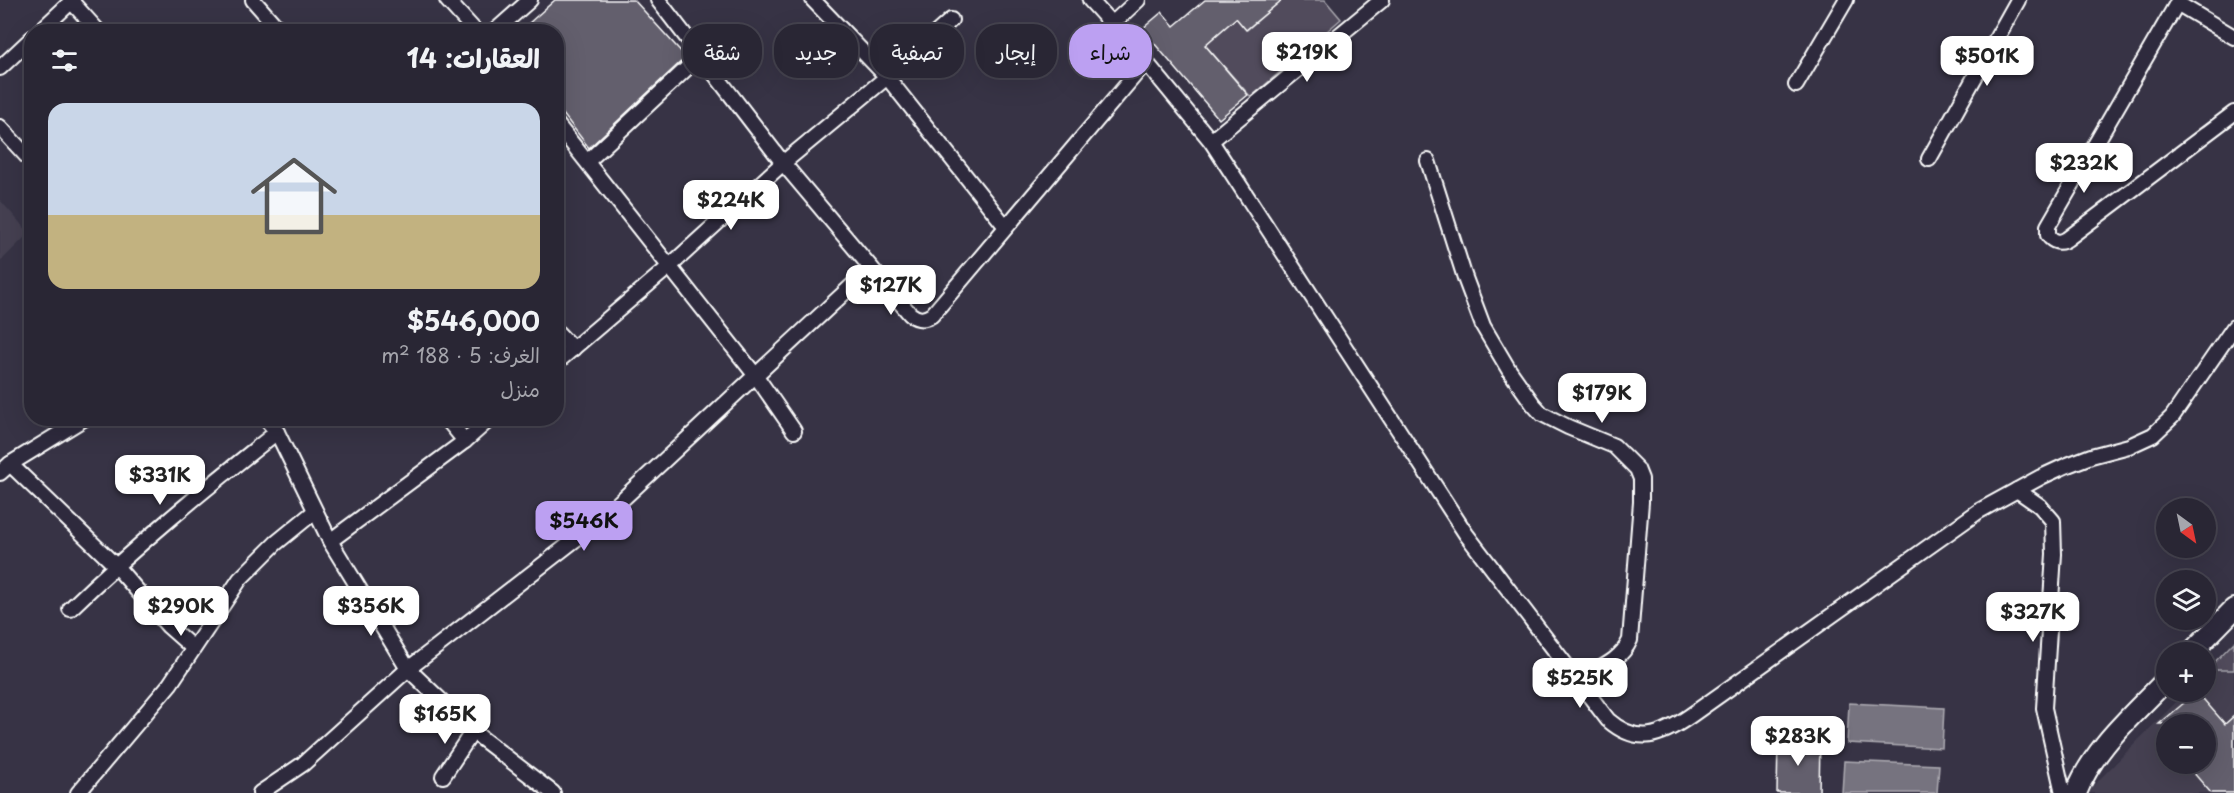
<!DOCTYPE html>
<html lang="ar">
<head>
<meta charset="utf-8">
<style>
  body { margin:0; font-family:"Playpen Sans","Playpen Sans Arabic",sans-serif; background:#353240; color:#f1f3f6; direction:rtl; height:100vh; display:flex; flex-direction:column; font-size:22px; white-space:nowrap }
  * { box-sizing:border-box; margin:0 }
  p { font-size:20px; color:#a5a5ac }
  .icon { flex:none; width:33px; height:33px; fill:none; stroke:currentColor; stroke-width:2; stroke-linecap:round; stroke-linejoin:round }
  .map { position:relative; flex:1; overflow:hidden; direction:ltr }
  .sheet { position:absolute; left:24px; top:24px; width:540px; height:402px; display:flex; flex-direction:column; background:#292634; border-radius:24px; box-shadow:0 6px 24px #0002,0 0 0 2px #45434f; direction:rtl }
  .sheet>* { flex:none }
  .hud { position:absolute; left:582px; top:24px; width:570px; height:54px; direction:rtl; display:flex; gap:12px }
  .needle { width:39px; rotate:147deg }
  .tools { position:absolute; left:2156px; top:498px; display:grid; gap:12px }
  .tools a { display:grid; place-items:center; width:60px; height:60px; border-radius:50%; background:#292634; box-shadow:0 6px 24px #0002,0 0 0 2px #45434f; font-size:30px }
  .price { position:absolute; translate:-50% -51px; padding:0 14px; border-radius:12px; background:#fff; color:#222; font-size:20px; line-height:39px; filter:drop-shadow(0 2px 3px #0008) }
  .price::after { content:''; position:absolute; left:50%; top:36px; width:18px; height:14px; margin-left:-9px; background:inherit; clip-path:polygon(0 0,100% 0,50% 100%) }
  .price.selected { background:#bca0f2; color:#111 }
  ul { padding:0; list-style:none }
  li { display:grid; align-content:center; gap:12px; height:318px; padding:0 24px }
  li span { display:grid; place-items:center; height:186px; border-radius:18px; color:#555 }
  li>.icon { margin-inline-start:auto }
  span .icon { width:108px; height:108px; fill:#fffc; stroke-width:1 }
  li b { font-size:26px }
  h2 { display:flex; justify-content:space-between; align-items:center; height:72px; padding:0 24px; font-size:26px }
  .chip { padding:0 21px; border-radius:24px; background:#292634; box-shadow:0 6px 24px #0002,0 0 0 2px #45434f; font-size:21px; line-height:54px }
  .chip.selected { background:#bca0f2; color:#111 }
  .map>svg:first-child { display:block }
  .built { fill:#444051; fill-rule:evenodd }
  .green { fill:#514c5c; stroke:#a8a6ae; stroke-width:1.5 }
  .water { fill:#76737f; stroke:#adabb2; stroke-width:1.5 }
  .building { fill:#635f6d; stroke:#fff; stroke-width:1.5 }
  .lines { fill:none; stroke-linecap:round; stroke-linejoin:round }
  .minor-casing { stroke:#fff; stroke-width:18 }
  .secondary-casing { stroke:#fff; stroke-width:24 }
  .minor { stroke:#2f2a3d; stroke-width:14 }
  .secondary { stroke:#2f2a3d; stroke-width:20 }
</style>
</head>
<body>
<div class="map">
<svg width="2234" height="793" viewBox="0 0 2234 793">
  <rect width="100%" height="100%" fill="#373345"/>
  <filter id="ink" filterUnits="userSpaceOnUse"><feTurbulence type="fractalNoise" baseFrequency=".0167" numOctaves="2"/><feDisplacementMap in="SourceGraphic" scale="12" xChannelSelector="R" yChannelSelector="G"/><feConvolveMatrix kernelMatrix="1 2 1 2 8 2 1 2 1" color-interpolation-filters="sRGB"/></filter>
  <g filter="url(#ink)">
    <g class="built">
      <path d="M0 200 29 233 0 262Z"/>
      <path d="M2234 642V793H2090L2091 788 2186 692H2205V672ZM2166 724H2205V764H2166Z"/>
    </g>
    <g class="green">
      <path d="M1267 0H1325L1341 19 1251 97 1205 45 1236 18 1247 30 1273 7Z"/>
      <path d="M2234 642V670H2207Z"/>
    </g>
    <g class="water">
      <path d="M1849 703 1944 708 1942 748 1847 743Z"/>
      <path d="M1844 761 1939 765 1937 793H1842Z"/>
    </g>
    <g class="building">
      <path d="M555 0H634L686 57 589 148 556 105V32H519Z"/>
      <path d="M1205 0H1282L1246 30 1236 18 1205 45 1248 95 1219 119 1142 29 1162 12 1174 26Z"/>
      <path d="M2197 692 2225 724 2234 716V793H2211L2186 764H2205V724H2159Z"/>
      <path d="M1778 741 1820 742 1819 793H1777Z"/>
    </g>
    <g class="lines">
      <defs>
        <g id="minor">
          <path d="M70 0 99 32"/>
          <path d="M253 0 281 32"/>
          <path d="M447 0 476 32"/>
          <path d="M658 0 783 163 910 314C918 320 924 320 932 315L1146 62"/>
          <path d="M813 0 887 77 1006 227"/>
          <path d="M1090 0 1146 62 1211 141 1466 534 1608 720C1638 746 1661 736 1690 716L1979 511 2041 477 2065 466 2091 456 2129 446 2153 435 2172 417 2234 327"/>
          <path d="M2179 0 2048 226V235C2053 242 2060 244 2067 239L2234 113"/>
          <path d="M2177 3 2234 37"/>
          <path d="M1111 25 1138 0"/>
          <path d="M39 32 73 0"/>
          <path d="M494 32 530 0"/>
          <path d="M0 68 32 38"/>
          <path d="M1796 85 1846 0"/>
          <path d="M556 123 756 376 794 431"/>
          <path d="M0 127 32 162"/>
          <path d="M1211 141 1382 0"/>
          <path d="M1929 159 2018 0"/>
          <path d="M588 161 701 55"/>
          <path d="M1428 161 1465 278 1483 326 1509 370 1533 404 1542 414 1568 427 1614 446 1637 469 1641 479V502L1630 640C1621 661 1598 669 1579 680"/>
          <path d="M556 331 573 349"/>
          <path d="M556 363 670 266 783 163 887 77 951 20"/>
          <path d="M265 418 277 432 330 541 408 669 476 734 553 793"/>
          <path d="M446 418 465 441"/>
          <path d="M10 464 115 565 168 626 193 648"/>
          <path d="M0 473 10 464 85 418"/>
          <path d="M2017 490 2040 506 2053 521 2054 554 2044 708 2063 793"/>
          <path d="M330 541 465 441 491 418"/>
          <path d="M70 609C135 546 205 489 277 432"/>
          <path d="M443 776 473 731"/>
          <path d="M78 793 170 684 240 579 276 543 314 512"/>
          <path d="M260 793 303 764 408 669 598 522 871 268"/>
        </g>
        <g id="secondary">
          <path d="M2192 652 2234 609"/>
          <path d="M2076 793C2094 747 2133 715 2166 680"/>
        </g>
      </defs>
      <use href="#minor" class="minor-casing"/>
      <use href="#secondary" class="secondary-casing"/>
      <use href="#minor" class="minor"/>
      <use href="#secondary" class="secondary"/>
    </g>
  </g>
</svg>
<div class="tools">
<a><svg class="needle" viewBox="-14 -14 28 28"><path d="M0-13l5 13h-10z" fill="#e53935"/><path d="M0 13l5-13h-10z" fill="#a5a5ac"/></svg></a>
<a><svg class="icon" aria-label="layers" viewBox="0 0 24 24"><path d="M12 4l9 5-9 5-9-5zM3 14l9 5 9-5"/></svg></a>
<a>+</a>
<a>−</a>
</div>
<b class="price" style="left:1307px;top:83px">$219K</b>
<b class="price" style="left:1987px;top:87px">$501K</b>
<b class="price" style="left:2084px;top:194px">$232K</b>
<b class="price" style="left:731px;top:231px">$224K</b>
<b class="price" style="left:891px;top:316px">$127K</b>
<b class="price" style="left:1602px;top:424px">$179K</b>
<b class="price" style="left:160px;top:506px">$331K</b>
<b class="price selected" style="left:584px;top:552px">$546K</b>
<b class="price" style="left:181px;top:637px">$290K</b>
<b class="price" style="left:371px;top:637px">$356K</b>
<b class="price" style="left:2033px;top:643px">$327K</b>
<b class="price" style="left:1580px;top:709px">$525K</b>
<b class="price" style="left:445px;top:745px">$165K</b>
<b class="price" style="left:1798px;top:767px">$283K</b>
<div class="hud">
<a class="chip selected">شراء</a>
<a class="chip">إيجار</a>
<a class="chip">تصفية</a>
<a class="chip">جديد</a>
<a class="chip">شقة</a>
</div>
<section class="sheet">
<h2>العقارات: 14<svg class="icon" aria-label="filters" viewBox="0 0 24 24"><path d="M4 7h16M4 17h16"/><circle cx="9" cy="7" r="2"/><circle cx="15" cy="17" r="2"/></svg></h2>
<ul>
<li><span style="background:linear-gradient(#c9d6e8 60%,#c2b280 0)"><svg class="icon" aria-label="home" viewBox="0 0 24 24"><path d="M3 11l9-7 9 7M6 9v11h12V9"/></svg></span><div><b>$546,000</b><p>الغرف: 5 · 188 m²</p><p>منزل</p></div></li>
</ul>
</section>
</div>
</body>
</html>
